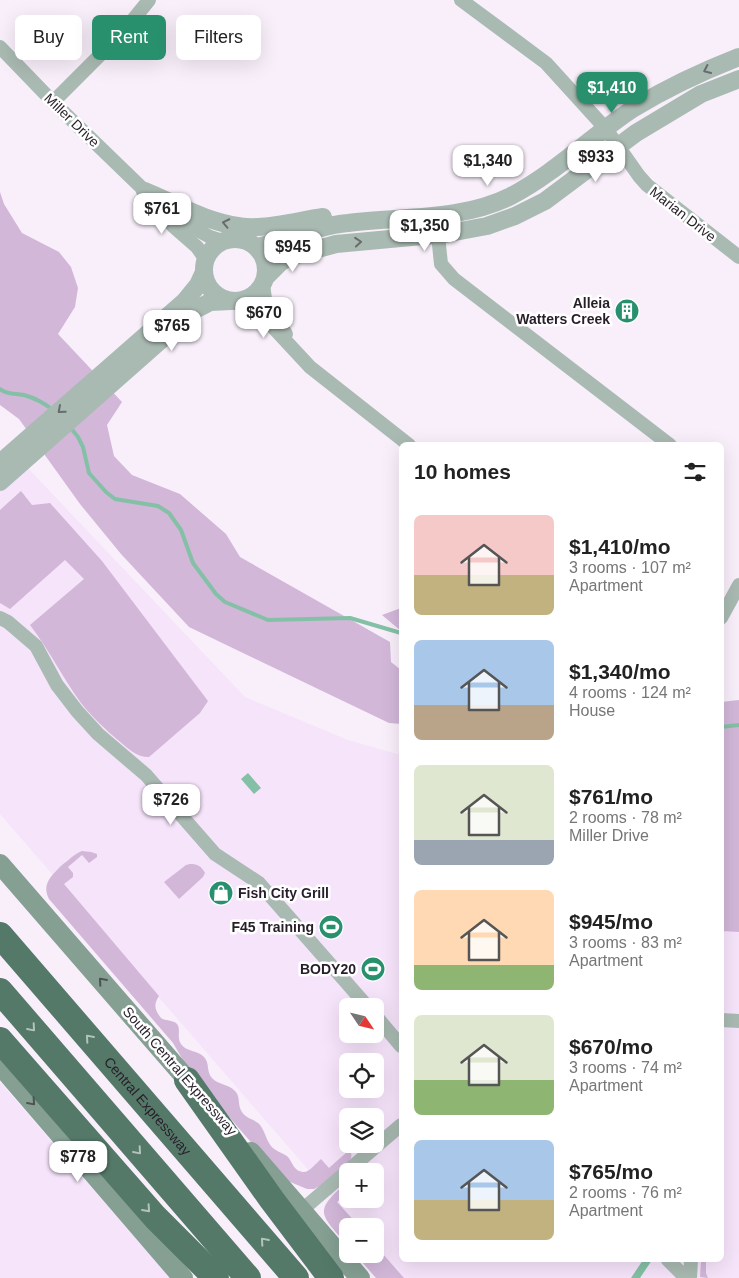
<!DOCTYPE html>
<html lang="en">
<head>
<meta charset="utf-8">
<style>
  body { margin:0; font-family:Arial,sans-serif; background:#f6f6f6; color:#222; height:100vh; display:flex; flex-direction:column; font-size:19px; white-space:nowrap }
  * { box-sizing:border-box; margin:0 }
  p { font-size:16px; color:#767676 }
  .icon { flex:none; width:28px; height:28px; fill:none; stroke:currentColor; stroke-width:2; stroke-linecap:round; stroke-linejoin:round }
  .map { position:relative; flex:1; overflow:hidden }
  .panel { position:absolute; left:399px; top:442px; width:325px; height:820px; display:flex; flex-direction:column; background:#fff; border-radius:8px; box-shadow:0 5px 20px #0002 }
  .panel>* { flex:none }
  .hud { position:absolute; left:15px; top:15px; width:309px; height:45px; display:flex; gap:10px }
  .needle { width:32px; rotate:125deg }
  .tools { position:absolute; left:339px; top:998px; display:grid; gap:10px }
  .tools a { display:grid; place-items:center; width:45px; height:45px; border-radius:8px; background:#fff; box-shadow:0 5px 20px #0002; font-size:25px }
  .price { position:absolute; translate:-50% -42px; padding:0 11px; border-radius:10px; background:#fff; color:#222; font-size:16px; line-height:32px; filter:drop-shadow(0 1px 2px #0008) }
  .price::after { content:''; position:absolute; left:50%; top:30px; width:15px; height:11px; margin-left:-8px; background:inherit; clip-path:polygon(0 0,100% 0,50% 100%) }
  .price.selected { background:#29906d; color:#fff }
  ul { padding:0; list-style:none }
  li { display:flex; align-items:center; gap:15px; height:125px; padding:0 15px }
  li span { display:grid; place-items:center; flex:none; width:140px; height:100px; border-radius:8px; color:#555 }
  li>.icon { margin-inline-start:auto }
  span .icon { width:60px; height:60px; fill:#fffc; stroke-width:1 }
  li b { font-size:21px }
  h2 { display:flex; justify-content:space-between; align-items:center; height:60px; padding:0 15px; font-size:21px }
  .chip { padding:0 18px; border-radius:8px; background:#fff; box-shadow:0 5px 20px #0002; font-size:18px; line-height:45px }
  .chip.selected { background:#29906d; color:#fff }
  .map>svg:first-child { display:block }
  .built { fill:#f6e4fb; fill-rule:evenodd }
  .green { fill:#d2b7d9 }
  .water { fill:#84c0a6 }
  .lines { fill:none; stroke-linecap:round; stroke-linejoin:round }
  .stream { stroke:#84c0a6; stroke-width:4 }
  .minor { stroke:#a9bab2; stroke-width:14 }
  .tertiary { stroke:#a9bab2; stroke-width:18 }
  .secondary { stroke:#859f93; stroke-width:20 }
  .motorway { stroke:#547969; stroke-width:26 }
  .oneway { stroke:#686c6e }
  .oneway2 { stroke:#4d5253 }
  .oneway3 { stroke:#b2c3bc }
  .labels { text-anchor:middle; stroke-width:5; stroke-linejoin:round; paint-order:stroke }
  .street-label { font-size:14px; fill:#271e29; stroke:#fff }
  .poi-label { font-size:14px; font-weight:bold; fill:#271e29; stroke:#fff; text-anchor:end }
</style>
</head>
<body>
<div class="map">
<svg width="739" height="1278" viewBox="0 0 739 1278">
  <rect width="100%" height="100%" fill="#f9effb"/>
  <g class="built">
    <path d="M26 466 245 697 348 740 401 755V1260H721V931L739 932V1278H402L375 1247V1226H357L0 814V488ZM348 1006H375V1034H348ZM348 1061H375V1089H348ZM348 1116H375V1144H348ZM348 1171H375V1199H348Z"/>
    <path d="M0 1082 170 1278H0Z"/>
  </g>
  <g class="green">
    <path d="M0 192 4 204 22 233 59 252 71 267 78 288 75 307 58 334 122 402 107 425 114 456 132 475 180 494 226 534 240 557 390 642 391 662 401 670V724L389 723 189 627 121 554 80 504 19 419 0 405Z"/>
    <path d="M21 491 32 505 50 503 102 561 208 701 200 713 149 757C136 757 129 749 119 741 106 730 92 717 81 703 63 678 49 650 30 625L84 579 65 560 10 609 0 603V510Z"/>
    <path d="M401 608V631L382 615Z"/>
    <path d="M739 700V932L721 931V702Z"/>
    <path d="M82 851 91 852 97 854V857L89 863 82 855 68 867 73 873V877L64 884 159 996C153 1005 155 1010 161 1018 166 1021 172 1020 176 1023 182 1028 176 1037 181 1044 186 1052 198 1050 204 1057 210 1063 206 1072 212 1078 218 1085 229 1084 235 1091 241 1097 237 1105 242 1112 246 1119 255 1119 260 1125 265 1131 266 1140 271 1146 275 1151 281 1152 287 1156 293 1162 293 1171 303 1172 309 1173 316 1163 321 1159L329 1168 347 1152 340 1144 343 1141C349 1148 354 1152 350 1161L322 1185 314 1189H307L283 1179 190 1072 173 1043 49 899C41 884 52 875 62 865 69 860 74 854 82 851Z"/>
    <path d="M190 864C198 864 201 866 205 873L203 877 179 899 164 882 186 865Z"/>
    <path d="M347 1182V1193L337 1202 359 1226H348L347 1245C320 1213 313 1212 347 1182Z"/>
    <path d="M375 1245 404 1278H376L355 1254H375Z"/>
    <path d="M701 1260H706V1273L708 1278 700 1277Z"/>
  </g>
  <g class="water">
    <path d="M248 773 261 788 254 794 241 779Z"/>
    <path d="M643 1260H652L640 1278H631Z"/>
  </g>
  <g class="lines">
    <g class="stream">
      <path d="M0 389C8 395 15 393 24 395 35 398 44 403 53 410"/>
      <path d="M70 427 78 437 83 447 89 473 106 492 115 499 158 506 169 513 181 530 193 563 216 594 225 602 268 620 350 618 401 633"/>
      <path d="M721 727 739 725"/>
    </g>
    <g class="minor">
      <path d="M461 0 546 63 606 129 639 176 647 185 739 257"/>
      <path d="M0 47 53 102 145 191 201 232 210 237 222 241"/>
      <path d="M53 102 124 31 149 0"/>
      <path d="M158 207 173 226 197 247 206 260"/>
      <path d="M438 235 441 264 454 279 670 445"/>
      <path d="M263 284 265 299 286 334"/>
      <path d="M239 301 258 311 310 367 409 445"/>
      <path d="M0 618 8 622 36 646 57 685 77 711 98 734 146 775 215 854 259 883 367 1006"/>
      <path d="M721 618 739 585"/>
      <path d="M375 1015 401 1046"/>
      <path d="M721 1020 739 1021"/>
      <path d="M302 1210 401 1125"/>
      <path d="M668 1260 686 1278"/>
      <path d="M690 1278 691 1260"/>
    </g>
    <g class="tertiary">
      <path d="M145 191C179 205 220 230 258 227 280 226 302 220 323 217"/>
      <circle cx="235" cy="270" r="31"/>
      <path d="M257 247C288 240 316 226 348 223 402 216 461 221 511 196 557 172 591 136 634 108 667 88 703 71 739 57"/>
      <path d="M266 277 281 262 289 257 336 244 444 234 487 226 515 216 545 201 636 133 701 94 739 79"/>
      <path d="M0 463 185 301 198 285 204 272"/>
      <path d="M0 482 195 310 210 302 231 301"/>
    </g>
    <g class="secondary">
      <path d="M0 864 197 1091"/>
      <path d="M0 1065 183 1278"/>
      <path d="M251 1152 360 1278"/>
    </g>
    <g class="motorway">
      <path id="s1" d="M0 935 296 1278"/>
      <path d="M0 991 248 1278"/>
      <path d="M0 1040 155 1217 216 1278"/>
      <path d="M187 1080 272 1200 331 1278"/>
    </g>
  </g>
  <defs><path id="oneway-chevron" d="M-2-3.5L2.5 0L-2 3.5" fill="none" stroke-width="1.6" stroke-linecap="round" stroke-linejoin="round" transform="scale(1.25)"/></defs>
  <g class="oneway">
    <use href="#oneway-chevron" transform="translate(707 70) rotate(155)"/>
    <use href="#oneway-chevron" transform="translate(226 223) rotate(-168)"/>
    <use href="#oneway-chevron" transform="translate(358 242) rotate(-5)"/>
    <use href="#oneway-chevron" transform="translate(61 410) rotate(139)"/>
  </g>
  <g class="oneway2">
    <use href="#oneway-chevron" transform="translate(102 981) rotate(-131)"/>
    <use href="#oneway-chevron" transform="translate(32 1102) rotate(49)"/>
  </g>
  <g class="oneway3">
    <use href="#oneway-chevron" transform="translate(32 1028) rotate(49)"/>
    <use href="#oneway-chevron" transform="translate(89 1038) rotate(-131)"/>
    <use href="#oneway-chevron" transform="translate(138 1151) rotate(49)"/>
    <use href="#oneway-chevron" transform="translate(147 1209) rotate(48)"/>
    <use href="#oneway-chevron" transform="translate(264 1241) rotate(-131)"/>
  </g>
  <defs>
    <symbol id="building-disc" viewBox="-11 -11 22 22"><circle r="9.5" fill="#29906d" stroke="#fff"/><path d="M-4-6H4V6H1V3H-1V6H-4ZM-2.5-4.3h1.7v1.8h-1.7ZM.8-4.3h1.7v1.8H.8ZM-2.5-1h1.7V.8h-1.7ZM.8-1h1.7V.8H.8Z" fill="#fff"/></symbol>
    <symbol id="shop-disc" viewBox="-11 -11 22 22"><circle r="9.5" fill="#29906d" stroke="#fff"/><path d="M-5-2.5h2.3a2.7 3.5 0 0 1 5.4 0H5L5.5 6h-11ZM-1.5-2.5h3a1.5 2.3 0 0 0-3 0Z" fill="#fff"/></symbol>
    <symbol id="stadium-disc" viewBox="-11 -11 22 22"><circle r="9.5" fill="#29906d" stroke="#fff"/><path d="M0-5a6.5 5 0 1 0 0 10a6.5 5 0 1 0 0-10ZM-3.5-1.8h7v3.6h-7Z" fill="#fff"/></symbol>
  </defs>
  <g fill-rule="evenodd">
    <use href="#building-disc" x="613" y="297" width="28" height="28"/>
    <use href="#shop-disc" x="207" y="879" width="28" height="28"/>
    <use href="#stadium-disc" x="317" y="913" width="28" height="28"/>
    <use href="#stadium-disc" x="359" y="955" width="28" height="28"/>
  </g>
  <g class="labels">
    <g class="street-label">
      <text transform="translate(72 120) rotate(44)" y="5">Miller Drive</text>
      <text transform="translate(683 214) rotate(38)" y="5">Marian Drive</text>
      <text transform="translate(180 1071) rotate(49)" y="5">South Central Expressway</text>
      <text dy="5" stroke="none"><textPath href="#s1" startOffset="226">Central Expressway</textPath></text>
    </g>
    <g class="poi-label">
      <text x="610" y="308">Alleia<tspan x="610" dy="16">Watters Creek</tspan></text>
      <text x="238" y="898" text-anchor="start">Fish City Grill</text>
      <text x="314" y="932">F45 Training</text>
      <text x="356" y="974">BODY20</text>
    </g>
  </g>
</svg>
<div class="tools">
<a><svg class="needle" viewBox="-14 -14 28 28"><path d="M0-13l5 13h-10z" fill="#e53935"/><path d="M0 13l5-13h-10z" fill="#767676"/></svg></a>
<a><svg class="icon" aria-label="locate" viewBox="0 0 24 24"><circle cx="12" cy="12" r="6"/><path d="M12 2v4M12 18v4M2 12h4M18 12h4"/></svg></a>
<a><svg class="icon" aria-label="layers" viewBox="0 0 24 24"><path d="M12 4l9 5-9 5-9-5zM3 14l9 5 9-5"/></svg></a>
<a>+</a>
<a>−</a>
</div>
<b class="price selected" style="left:612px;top:114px">$1,410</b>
<b class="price" style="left:596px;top:183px">$933</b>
<b class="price" style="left:488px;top:187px">$1,340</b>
<b class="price" style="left:162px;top:235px">$761</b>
<b class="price" style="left:425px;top:252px">$1,350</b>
<b class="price" style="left:293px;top:273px">$945</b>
<b class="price" style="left:264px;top:339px">$670</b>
<b class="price" style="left:172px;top:352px">$765</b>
<b class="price" style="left:171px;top:826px">$726</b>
<b class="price" style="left:78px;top:1183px">$778</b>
<div class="hud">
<a class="chip">Buy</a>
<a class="chip selected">Rent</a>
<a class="chip">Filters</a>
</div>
<section class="panel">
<h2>10 homes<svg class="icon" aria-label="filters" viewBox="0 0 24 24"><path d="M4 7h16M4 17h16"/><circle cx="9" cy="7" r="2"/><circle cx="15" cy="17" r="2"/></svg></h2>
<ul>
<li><span style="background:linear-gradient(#f6c9c9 60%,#c2b280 0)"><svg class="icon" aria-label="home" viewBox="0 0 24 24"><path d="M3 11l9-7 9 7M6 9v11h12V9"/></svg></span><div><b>$1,410/mo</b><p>3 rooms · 107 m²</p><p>Apartment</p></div></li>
<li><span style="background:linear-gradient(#a9c7e8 65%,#b9a48a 0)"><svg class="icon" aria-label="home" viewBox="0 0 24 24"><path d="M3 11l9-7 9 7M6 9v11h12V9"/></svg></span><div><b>$1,340/mo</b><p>4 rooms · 124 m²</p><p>House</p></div></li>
<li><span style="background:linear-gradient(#dfe7d0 75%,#9aa5b1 0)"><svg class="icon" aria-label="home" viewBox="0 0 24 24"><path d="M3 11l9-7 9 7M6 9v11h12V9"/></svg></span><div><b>$761/mo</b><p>2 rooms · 78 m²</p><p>Miller Drive</p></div></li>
<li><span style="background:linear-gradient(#ffd9b3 75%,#8fb573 0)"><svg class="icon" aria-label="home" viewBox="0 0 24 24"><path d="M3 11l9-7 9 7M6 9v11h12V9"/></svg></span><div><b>$945/mo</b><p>3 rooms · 83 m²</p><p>Apartment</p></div></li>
<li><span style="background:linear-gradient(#dfe7d0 65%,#8fb573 0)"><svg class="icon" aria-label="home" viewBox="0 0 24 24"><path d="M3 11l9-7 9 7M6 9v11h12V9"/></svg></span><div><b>$670/mo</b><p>3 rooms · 74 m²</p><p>Apartment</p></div></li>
<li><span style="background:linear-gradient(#a9c7e8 60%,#c2b280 0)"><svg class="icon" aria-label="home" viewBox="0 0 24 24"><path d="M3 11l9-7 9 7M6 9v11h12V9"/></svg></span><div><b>$765/mo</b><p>2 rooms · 76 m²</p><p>Apartment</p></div></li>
</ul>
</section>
</div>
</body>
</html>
